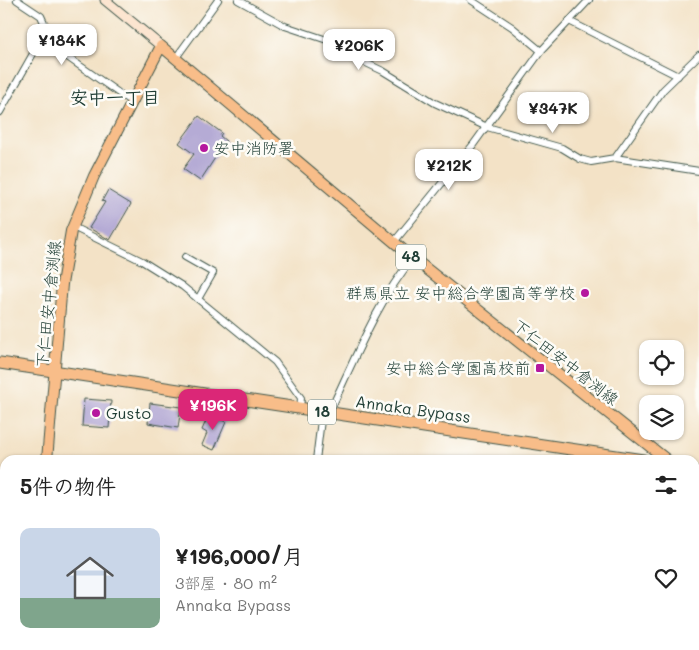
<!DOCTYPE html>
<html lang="ja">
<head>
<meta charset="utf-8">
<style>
  body { margin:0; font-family:Mali,"Klee One",sans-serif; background:#f2f2f2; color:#222; height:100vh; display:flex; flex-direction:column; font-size:19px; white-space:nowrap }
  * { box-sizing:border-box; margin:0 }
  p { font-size:16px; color:#767676 }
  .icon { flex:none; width:28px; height:28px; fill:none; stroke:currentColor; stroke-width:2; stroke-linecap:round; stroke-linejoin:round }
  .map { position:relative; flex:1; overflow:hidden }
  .panel { position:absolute; left:0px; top:455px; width:700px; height:195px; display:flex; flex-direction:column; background:#fff; border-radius:15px 15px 0 0; box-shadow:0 1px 4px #0004 }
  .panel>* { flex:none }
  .tools { position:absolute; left:639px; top:340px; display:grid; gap:10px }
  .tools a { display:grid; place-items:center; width:45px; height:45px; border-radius:10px; background:#fff; box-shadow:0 1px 4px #0004; font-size:25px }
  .price { position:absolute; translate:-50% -42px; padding:0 11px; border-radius:10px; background:#fff; color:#222; font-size:16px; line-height:32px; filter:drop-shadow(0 1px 2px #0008) }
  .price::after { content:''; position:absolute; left:50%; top:30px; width:15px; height:11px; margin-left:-8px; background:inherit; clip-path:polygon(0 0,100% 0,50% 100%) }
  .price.on { background:#db2777; color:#fff }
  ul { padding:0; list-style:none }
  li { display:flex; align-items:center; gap:15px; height:125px; padding:0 20px }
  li+li { border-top:1px solid #e0e0e0 }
  li span { display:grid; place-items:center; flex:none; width:140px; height:100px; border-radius:10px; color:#555 }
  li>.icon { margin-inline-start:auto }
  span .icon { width:60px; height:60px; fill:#fffc; stroke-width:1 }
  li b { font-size:21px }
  h2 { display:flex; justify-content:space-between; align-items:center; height:60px; padding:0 20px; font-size:21px }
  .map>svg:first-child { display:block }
  .building { fill:#b5abd5 }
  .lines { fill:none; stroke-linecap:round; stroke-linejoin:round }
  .minor-casing { stroke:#3f564a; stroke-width:8 }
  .tertiary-casing { stroke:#3f564a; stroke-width:9 }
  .secondary-casing { stroke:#3f564a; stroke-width:11 }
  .primary-casing { stroke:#3f564a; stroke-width:12 }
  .trunk-casing { stroke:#3f564a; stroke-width:13 }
  .minor { stroke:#fff; stroke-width:6 }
  .tertiary { stroke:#fff; stroke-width:8 }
  .secondary { stroke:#fce5d0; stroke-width:9 }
  .primary { stroke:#f8bd89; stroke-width:10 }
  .trunk { stroke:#f8bd89; stroke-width:11 }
  .poi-dot { fill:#b5179e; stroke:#fdfcf7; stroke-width:2 }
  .labels { text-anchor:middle; stroke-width:5; stroke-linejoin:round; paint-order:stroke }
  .shield { fill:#fdfcf7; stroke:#62766e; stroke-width:1 }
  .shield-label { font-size:15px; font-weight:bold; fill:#1f3d34 }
  .poi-label { font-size:16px; fill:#1f3d34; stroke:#fdfcf7; text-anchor:start }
  .street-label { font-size:16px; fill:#1f3d34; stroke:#fdfcf7 }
  .neighbourhood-label { font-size:18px; font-weight:bold; fill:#1f3d34; stroke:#fdfcf7 }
</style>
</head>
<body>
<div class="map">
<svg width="699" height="650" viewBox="0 0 699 650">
  <rect width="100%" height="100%" fill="#fdfcf7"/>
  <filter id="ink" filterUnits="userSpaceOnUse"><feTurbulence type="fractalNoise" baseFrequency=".02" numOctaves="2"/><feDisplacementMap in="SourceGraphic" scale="10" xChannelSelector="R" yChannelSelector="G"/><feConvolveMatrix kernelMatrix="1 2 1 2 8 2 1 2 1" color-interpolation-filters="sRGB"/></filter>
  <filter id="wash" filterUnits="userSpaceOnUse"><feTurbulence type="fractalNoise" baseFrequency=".0096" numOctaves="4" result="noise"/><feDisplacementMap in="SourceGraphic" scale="20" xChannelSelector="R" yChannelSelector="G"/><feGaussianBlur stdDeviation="1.12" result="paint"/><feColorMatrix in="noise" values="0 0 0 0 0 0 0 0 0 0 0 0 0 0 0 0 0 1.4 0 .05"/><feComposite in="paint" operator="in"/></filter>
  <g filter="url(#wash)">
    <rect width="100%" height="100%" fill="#f3e2c6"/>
    <g id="blocks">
      <g class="building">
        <path d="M199 116 222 133 220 136 226 141 200 181 183 169 194 154 179 143Z"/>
        <path d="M108 190 131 204 110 240 89 228 105 202 102 201Z"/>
        <path d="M84 399 111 401 109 428 82 426Z"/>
        <path d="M150 403 181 407 178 428 148 423Z"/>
        <path d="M209 414 226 422 214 450 202 445 207 433 202 430Z"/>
      </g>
    </g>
  </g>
  <g filter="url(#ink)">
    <use href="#blocks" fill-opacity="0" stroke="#3f564a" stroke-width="1"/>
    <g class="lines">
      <defs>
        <g id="minor">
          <path d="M17 0 41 16 56 49 133 103"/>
          <path d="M238 0 285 26 327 40 345 53 383 71 435 103 487 127 562 148 580 159 591 162 615 158 699 171"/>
          <path d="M471 0 512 27 541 51"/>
          <path d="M569 21 678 76"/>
          <path d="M175 59 218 0"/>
          <path d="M0 112 47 29"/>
          <path d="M615 158 663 90 699 55"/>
          <path d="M73 227 142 261 182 286 275 362 301 398 300 408"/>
          <path d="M394 242 473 145 541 51 589 0"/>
          <path d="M185 257 213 273 198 299"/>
          <path d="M329 413C354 361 376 303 413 258"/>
          <path d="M316 460 322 412"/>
          <path d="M695 521H699"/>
          <path d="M695 599H699"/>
          <path d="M333 645 334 650"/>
          <path d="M393 646 395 650"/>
          <path d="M205 650 206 645"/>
          <path d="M665 650 699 645"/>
        </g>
        <path id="tertiary" d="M0 546 5 544"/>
        <path id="secondary" d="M105 0 161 46"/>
        <g id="primary">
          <path d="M47 460 62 284 71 231 94 176 161 46 413 258 667 460"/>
          <path d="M695 484 699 487"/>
          <path d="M29 650V645"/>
        </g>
        <g id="trunk">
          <path d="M0 363 643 460"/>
          <path d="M695 472 699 474"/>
        </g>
      </defs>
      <use href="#minor" class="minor-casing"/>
      <use href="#tertiary" class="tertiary-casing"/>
      <use href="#secondary" class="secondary-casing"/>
      <use href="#primary" class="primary-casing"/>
      <use href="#trunk" class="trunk-casing"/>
      <use href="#minor" class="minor"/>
      <use href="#tertiary" class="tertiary"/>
      <use href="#secondary" class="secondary"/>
      <use href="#primary" class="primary"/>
      <use href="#trunk" class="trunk"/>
    </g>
  </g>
  <g class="poi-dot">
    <circle cx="204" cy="148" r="5"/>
    <circle cx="585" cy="293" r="5"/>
    <rect x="535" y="363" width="10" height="10" rx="2.5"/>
    <circle cx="96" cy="413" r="5"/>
  </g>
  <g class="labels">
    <g class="shield">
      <rect x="396" y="244.5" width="30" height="25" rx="4"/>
      <rect x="308" y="399.5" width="28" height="25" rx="4"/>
    </g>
    <g class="shield-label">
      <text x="411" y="262">48</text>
      <text x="322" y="417">18</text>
    </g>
    <g class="poi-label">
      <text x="214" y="154">安中消防署</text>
      <text x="575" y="299" text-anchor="end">群馬県立 安中総合学園高等学校</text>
      <text x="530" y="374" text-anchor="end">安中総合学園高校前</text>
      <text x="106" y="419">Gusto</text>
    </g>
    <g class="street-label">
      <text transform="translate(48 304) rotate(-84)" y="6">下仁田安中倉渕線</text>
      <text transform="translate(566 362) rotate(38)" y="6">下仁田安中倉渕線</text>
      <text transform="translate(413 409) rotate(8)" y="6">Annaka Bypass</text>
    </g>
    <g class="neighbourhood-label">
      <text x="115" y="104">安中一丁目</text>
    </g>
  </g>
</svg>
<div class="tools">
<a><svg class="icon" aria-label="locate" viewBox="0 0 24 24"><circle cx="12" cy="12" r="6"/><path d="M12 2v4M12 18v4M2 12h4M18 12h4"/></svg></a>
<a><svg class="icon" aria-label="layers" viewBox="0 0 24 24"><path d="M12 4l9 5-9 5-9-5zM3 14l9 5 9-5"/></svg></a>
</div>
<b class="price" style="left:62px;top:66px">¥184K</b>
<b class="price" style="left:359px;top:71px">¥206K</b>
<b class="price" style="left:553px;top:134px">¥347K</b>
<b class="price" style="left:449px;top:191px">¥212K</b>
<b class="price on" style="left:213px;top:431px">¥196K</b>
<section class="panel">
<h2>5件の物件<svg class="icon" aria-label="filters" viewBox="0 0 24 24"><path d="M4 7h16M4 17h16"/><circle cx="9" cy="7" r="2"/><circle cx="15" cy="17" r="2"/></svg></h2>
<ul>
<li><span style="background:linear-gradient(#c9d6e8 70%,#7fa58c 0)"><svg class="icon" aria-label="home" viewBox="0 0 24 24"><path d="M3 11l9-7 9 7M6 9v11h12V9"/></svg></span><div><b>¥196,000/月</b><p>3部屋 · 80 m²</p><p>Annaka Bypass</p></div><svg class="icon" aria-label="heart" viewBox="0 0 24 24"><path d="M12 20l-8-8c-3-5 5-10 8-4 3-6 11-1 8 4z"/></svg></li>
</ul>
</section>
</div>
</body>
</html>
